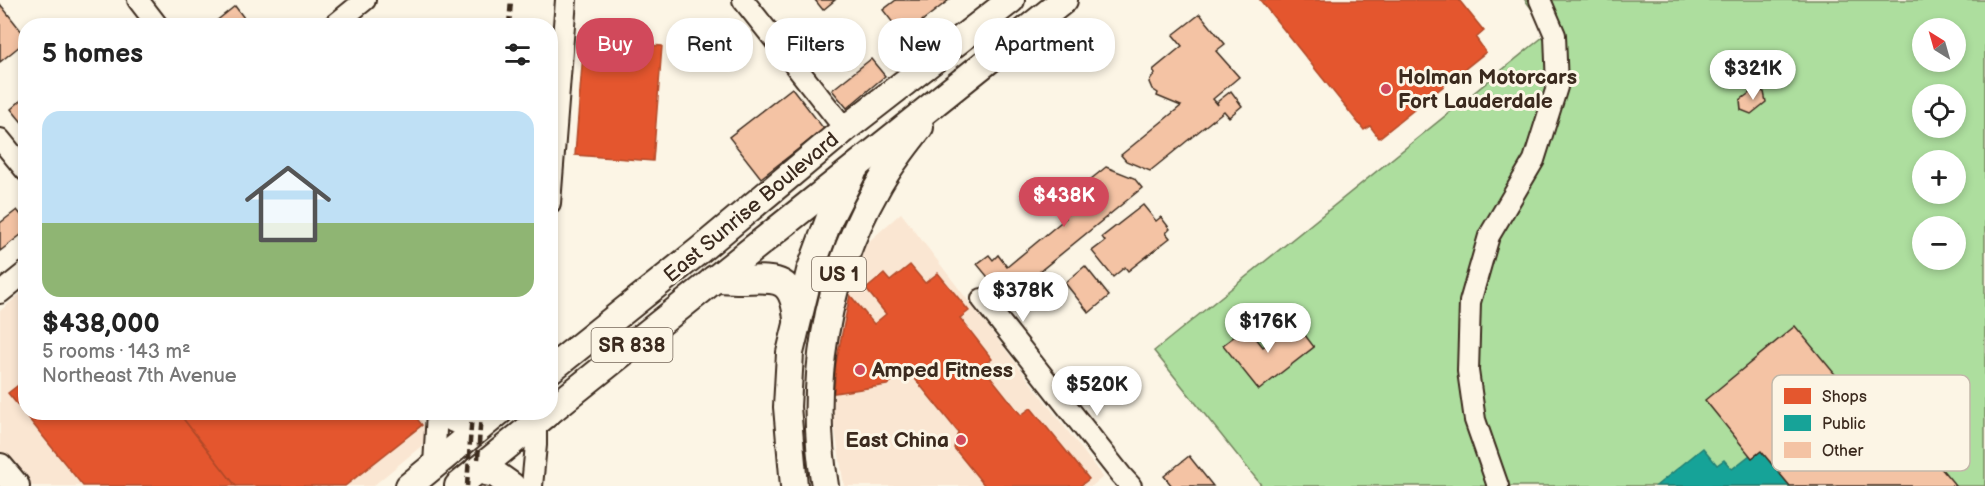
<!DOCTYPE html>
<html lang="en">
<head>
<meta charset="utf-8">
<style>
  body { margin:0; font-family:"Balsamiq Sans",sans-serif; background:#f6f6f6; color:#222; height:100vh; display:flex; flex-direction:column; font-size:22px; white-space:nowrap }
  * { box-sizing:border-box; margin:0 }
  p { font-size:20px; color:#767676 }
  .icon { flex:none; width:33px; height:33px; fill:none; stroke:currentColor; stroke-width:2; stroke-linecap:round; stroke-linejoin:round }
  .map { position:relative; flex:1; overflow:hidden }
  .sheet { position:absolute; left:18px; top:18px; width:540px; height:402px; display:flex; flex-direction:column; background:#fff; border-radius:24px; box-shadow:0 3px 9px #0003 }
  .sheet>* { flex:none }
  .top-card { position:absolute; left:576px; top:18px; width:570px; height:54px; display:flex; gap:12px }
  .needle { width:39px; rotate:323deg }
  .tools { position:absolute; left:1912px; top:18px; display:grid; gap:12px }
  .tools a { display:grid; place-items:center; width:54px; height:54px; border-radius:50%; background:#fff; box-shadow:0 3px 9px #0003; font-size:30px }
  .price { position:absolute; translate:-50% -51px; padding:0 14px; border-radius:21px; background:#fff; color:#222; font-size:20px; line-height:39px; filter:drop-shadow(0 2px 3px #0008) }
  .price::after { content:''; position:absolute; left:50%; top:36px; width:18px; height:14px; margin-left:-9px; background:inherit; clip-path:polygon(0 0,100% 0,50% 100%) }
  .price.selected { background:#d1495b; color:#fff }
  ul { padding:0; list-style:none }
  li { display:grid; align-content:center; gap:12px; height:318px; padding:0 24px }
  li+li { border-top:2px solid #e0e0e0 }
  li span { display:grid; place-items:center; height:186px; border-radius:18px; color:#555 }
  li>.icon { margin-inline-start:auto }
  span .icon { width:108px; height:108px; fill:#fffc; stroke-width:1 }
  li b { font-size:26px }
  h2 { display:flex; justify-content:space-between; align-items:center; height:72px; padding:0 24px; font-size:26px }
  .tag { padding:0 21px; border-radius:24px; background:#fff; box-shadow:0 3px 9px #0003; font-size:21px; line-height:54px }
  .tag.selected { background:#d1495b; color:#fff }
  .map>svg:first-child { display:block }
  .built { fill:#fae6d2 }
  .green { fill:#adde9e; stroke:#74845e; stroke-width:1.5; fill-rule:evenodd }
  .shops { fill:#e4572e; stroke:#b14a29; stroke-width:1.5 }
  .public { fill:#17a398; stroke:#227f73; stroke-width:1.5 }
  .building { fill:#f4c3a4; stroke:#3b2a1e; stroke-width:1.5 }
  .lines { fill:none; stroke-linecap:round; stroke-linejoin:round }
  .minor-casing { stroke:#3b2a1e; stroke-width:24 }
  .major-casing { stroke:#3b2a1e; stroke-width:30 }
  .minor { stroke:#fcf5e5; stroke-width:20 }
  .major { stroke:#fcf5e5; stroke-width:26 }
  .rail { stroke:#3b2a1e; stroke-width:4.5; stroke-dasharray:9 4.5; stroke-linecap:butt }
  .poi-dot { fill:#d1495b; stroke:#fcf5e5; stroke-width:2 }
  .labels { text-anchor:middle; stroke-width:6; stroke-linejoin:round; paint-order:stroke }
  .shield { fill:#fcf5e5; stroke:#75675a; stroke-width:1.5 }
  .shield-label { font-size:20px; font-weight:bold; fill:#3b2a1e }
  .poi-label { font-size:21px; font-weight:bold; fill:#3b2a1e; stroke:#fcf5e5; text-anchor:start }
  .street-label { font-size:21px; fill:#3b2a1e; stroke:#fcf5e5 }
  .key { fill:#fcf5e5; stroke:#c2b8a9; stroke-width:1.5 }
  .key-label { font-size:16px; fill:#3b2a1e }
</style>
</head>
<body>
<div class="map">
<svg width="1985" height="486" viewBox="0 0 1985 486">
  <rect width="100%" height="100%" fill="#fcf5e5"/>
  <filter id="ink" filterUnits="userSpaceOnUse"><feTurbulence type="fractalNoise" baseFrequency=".0167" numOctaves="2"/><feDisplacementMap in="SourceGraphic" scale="12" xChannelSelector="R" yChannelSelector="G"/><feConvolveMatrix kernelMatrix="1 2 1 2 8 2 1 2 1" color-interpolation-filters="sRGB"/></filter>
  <g filter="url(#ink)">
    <g class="built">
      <path d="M901 213 1103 477 1092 486H844L830 398 844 305 866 244Z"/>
      <path d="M25 290 26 412 423 413 425 443 373 486H0V311Z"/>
    </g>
    <path class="green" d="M1525 0H1985V486H1262L1154 351 1549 32ZM1923 28H1956V62H1923ZM1923 94H1956V128H1923ZM1923 160H1956V194H1923ZM1923 226H1956V260H1923Z"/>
    <g class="shops">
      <path d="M1260 0H1459L1484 31 1476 38 1486 52 1379 138 1370 126 1364 130Z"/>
      <path d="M584 40 662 46 653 161 575 155Z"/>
      <path d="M910 265 925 283 938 273 969 311 960 318 992 359 982 366 1021 415 1031 408 1089 479 1080 486H985L954 448 958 432 907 369 887 385 834 393 836 363 850 295 874 324 886 314 866 289 884 274 890 281Z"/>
      <path d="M26 379V412H178L236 486H83L8 393Z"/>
      <path d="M178 412H412L422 425 345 486H236Z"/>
    </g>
    <path class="public" d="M1703 448 1717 465 1724 460 1732 469 1750 455 1752 458 1761 451 1790 486H1656Z"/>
    <g class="building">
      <path d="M815 0H835L823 10Z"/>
      <path d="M896 0H949L922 21 936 39 917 54 883 10Z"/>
      <path d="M0 4 26 37V41L0 62Z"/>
      <path d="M235 6 250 26H210Z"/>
      <path d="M1200 14 1225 44 1216 51 1239 77 1213 99 1218 105 1217 102 1231 91 1242 106 1229 117 1224 111 1150 171 1126 161 1121 155 1181 106 1157 96 1158 93 1152 89 1149 82 1155 73 1153 70 1182 46 1173 35Z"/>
      <path d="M871 59 885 76 847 108 832 90Z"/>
      <path d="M792 88 824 129 761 178 729 137Z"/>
      <path d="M1755 89 1764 92 1766 102 1751 114 1741 110 1740 100Z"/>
      <path d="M26 96V125L25 126 11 109Z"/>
      <path d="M1106 167 1134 178 1142 188 1006 299 977 264 989 255 993 260 998 255 1007 267 1066 218 1055 204 1064 197 1063 193 1073 185 1081 187Z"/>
      <path d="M1143 205 1156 221 1161 217 1170 229 1166 233 1170 238 1128 271 1125 267 1113 277 1092 251 1105 241 1102 237Z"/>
      <path d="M17 210 26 221V231L0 251V223Z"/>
      <path d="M1085 266 1109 296 1089 313 1065 283Z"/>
      <path d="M1295 322 1314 347 1259 390 1223 345 1247 327 1263 347Z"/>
      <path d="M1795 326 1843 384 1850 378 1886 422 1879 427 1907 461 1924 448 1956 486H1790L1761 451 1752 458 1705 400Z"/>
      <path d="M1189 456 1213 486H1172L1164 476Z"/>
    </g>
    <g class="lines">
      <defs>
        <g id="minor">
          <path d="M138 0 158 26"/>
          <path d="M743 0 845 129"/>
          <path d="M1045 14 1054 56"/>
          <path d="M333 26 365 0"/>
          <path d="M0 139 26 171"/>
          <path d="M550 203 566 0"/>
          <path d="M0 293 26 272"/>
          <path d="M982 299 1121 475 1131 486"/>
          <path d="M434 465 437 412"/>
          <path d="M532 486 536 445V412"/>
          <path d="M1498 486 1475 420 1468 371 1470 302 1489 236 1534 160 1557 87 1555 35 1540 0"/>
        </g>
        <g id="major">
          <path d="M714 279C723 279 733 280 743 280 779 278 793 278 797 319"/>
          <path d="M550 370 700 250 845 129 1011 0"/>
          <path d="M550 411 1064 0"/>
          <path d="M445 412 454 419 480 427"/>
          <path d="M0 467 16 486"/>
          <path d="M477 470 495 474 512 486"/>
          <path d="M409 486 499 412"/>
          <path d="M458 486 549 412"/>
          <path d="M794 486 787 407 790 353 810 271 830 217 853 172"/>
          <path d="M825 486C808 385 825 280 876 190 888 168 904 147 920 127"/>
        </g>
      </defs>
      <use href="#minor" class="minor-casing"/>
      <use href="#major" class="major-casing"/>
      <use href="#minor" class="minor"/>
      <use href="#major" class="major"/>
      <g class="rail">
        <path d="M509 26 511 0"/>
        <path d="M478 459 481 412"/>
        <path d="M467 486 472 412"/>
      </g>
    </g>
  </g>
  <g class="poi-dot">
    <circle cx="1386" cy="89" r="6"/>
    <circle cx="860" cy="370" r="6"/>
    <circle cx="961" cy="440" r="6"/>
  </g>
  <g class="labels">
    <g class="shield">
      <rect x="812" y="257" width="54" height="34" rx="4.5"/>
      <rect x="591.5" y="328" width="81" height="34" rx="4.5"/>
    </g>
    <g class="shield-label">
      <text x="839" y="281">US 1</text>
      <text x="632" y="352">SR 838</text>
    </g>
    <g class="poi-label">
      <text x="1398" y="84">Holman Motorcars<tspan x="1398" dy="24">Fort Lauderdale</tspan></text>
      <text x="872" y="377">Amped Fitness</text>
      <text x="949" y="447" text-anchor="end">East China</text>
    </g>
    <g class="street-label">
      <text transform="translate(751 207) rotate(-40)" y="7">East Sunrise Boulevard</text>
    </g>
  </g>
  <rect x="1772" y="375" width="198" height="96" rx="9" class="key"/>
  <rect x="1784" y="388" width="27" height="16" fill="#e4572e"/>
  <rect x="1784" y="415" width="27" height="16" fill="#17a398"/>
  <rect x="1784" y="442" width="27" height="16" fill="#f4c3a4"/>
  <g class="key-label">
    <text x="1822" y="402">Shops</text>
    <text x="1822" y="429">Public</text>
    <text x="1822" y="456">Other</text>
  </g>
</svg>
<div class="tools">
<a><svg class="needle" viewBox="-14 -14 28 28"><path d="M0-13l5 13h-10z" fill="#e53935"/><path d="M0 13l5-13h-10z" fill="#767676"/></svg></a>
<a><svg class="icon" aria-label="locate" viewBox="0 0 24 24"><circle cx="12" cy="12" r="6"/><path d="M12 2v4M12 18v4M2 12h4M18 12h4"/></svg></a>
<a>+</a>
<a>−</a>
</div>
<b class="price" style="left:1753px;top:101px">$321K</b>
<b class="price selected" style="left:1064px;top:228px">$438K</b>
<b class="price" style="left:1023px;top:323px">$378K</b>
<b class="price" style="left:1268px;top:354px">$176K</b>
<b class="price" style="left:1097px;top:417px">$520K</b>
<div class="top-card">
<a class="tag selected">Buy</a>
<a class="tag">Rent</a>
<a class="tag">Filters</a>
<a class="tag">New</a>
<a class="tag">Apartment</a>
</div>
<section class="sheet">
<h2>5 homes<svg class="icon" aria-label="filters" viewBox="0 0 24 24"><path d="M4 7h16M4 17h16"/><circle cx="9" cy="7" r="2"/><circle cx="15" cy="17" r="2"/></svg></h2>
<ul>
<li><span style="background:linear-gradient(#bfe0f5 60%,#8fb573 0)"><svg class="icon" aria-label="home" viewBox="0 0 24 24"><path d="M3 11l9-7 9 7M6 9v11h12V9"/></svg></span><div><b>$438,000</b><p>5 rooms · 143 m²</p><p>Northeast 7th Avenue</p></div></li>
</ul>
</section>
</div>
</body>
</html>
